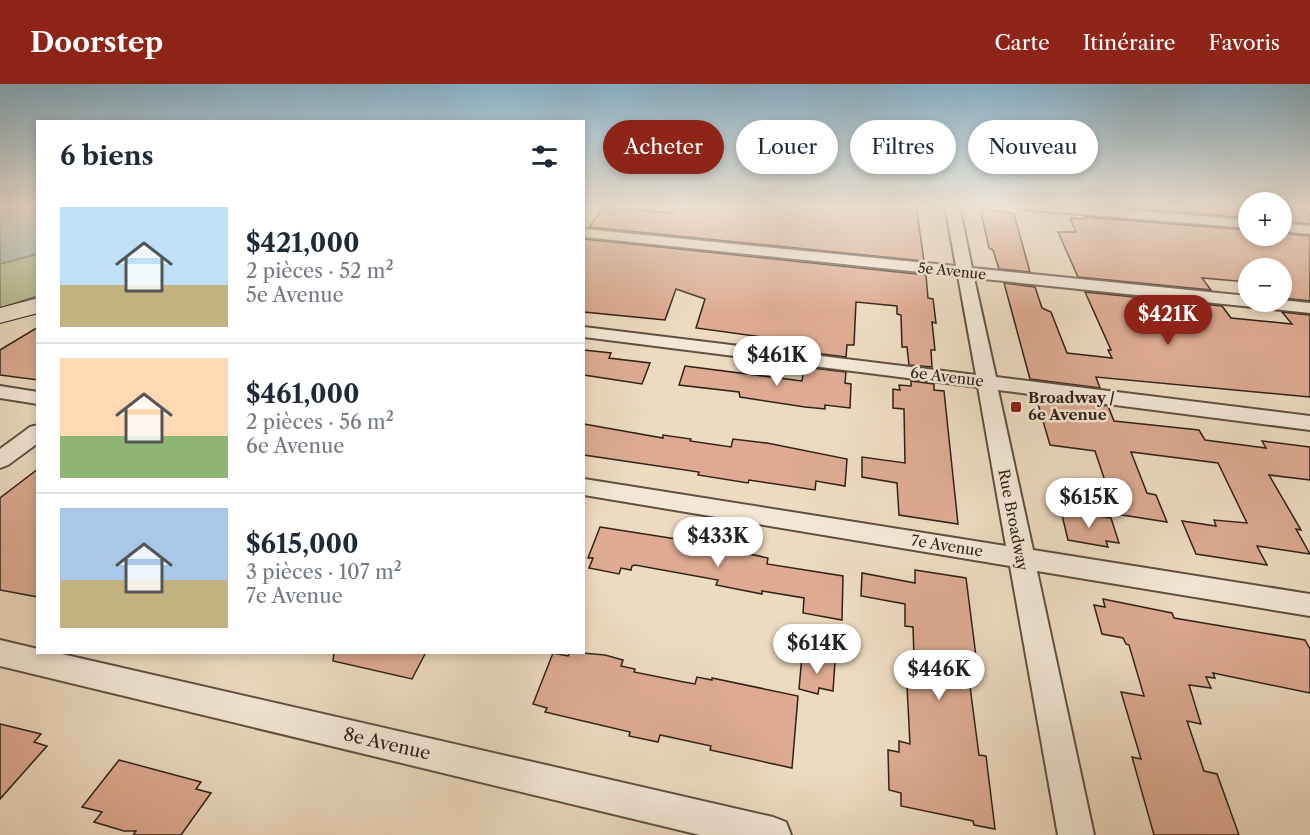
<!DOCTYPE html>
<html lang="fr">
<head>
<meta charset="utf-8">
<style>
  body { margin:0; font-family:"Libre Caslon Text",serif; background:#f6f6f7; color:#1f2937; height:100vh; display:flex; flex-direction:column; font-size:22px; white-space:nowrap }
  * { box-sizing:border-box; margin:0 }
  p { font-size:20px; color:#747a83 }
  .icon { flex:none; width:33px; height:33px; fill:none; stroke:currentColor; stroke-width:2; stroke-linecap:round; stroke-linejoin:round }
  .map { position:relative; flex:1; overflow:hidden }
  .drawer { position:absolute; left:36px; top:36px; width:549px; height:534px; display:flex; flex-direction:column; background:#fff; border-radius:0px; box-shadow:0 3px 9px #0003 }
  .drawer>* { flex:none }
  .guide { position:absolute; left:603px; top:36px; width:570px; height:54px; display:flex; gap:12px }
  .tools { position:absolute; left:1238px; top:108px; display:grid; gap:12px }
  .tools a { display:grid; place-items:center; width:54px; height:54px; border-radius:50%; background:#fff; box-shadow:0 3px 9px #0003; font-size:30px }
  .price { position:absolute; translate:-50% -51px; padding:0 14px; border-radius:21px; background:#fff; color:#222; font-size:20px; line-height:39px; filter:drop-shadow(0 2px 3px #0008) }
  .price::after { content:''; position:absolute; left:50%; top:36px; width:18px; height:14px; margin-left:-9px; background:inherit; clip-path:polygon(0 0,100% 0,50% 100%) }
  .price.on { background:#8f2418; color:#fff }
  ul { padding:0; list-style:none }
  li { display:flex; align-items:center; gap:18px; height:150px; padding:0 24px }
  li+li { border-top:2px solid #e0e1e3 }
  li span { display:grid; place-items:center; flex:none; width:168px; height:120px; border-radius:0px; color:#555 }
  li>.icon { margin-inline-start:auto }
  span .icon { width:72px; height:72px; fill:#fffc; stroke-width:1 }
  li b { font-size:26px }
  h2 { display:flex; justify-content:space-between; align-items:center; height:72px; padding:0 24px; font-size:26px }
  .chip { padding:0 21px; border-radius:27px; background:#fff; box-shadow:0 3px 9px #0003; font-size:21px; line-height:54px }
  .chip.on { background:#8f2418; color:#fff }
  header { display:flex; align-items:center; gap:36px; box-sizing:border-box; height:84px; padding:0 30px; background:#8f2418; color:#fff }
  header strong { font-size:28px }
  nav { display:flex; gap:33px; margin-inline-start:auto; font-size:21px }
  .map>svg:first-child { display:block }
  .green { fill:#b6c194; stroke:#737256; stroke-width:1.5 }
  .water { fill:#99bbb2; stroke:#6f7e74; stroke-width:1.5 }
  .building { fill:#deab92; stroke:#302217; stroke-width:1.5 }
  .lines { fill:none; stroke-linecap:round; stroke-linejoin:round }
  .minor-casing { stroke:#5f5041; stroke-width:4 }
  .secondary-casing { stroke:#302217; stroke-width:2 }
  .minor { fill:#f3e8d6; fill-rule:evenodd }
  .secondary { fill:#f3e8d6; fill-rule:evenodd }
  .poi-dot { fill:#8f2418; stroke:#f3e8d6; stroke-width:2 }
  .labels { text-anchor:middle; stroke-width:5; stroke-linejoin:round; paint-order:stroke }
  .far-street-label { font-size:14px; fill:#302217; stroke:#f3e8d6 }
  .street-label { font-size:15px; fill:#302217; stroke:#f3e8d6 }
  .poi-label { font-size:15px; font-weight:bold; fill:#302217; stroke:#f3e8d6; text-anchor:start }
  .near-street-label { font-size:18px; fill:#302217; stroke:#f3e8d6 }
</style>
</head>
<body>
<header>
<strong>Doorstep</strong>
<nav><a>Carte</a><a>Itinéraire</a><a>Favoris</a></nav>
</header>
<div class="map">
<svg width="1310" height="751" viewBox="0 0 1310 751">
  <rect width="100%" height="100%" fill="#eddbc0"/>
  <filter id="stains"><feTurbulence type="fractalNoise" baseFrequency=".00333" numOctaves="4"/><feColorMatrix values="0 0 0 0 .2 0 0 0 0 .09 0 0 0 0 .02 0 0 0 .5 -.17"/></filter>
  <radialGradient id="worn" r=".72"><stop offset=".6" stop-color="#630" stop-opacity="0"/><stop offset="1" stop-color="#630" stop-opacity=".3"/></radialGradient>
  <path class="green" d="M37 170V212L0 224V180Z"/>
  <path class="water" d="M27 121H37V170L0 180V127Z"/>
  <g class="building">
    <path d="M701 121H916L924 177 589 143 604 123 672 129 675 124 699 126Z"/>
    <path d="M1095 121H1248V134Z"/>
    <path d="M1281 122 1304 124 1310 130V140L1281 137Z"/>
    <path d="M983 125 1014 130 1030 188 999 185 993 166 989 164 981 128H984Z"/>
    <path d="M1085 133 1248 146V152H1281V149L1310 152V217L1281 214V184H1248V198L1202 194 1211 206 1078 193 1058 148H1076L1070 134 1085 135Z"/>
    <path d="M584 155 926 191 928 214 933 215 936 239 932 238 935 266H931L932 283 909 281 907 263H902L901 231 897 230V222L856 218 854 261H847L846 273 806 268 807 259 696 244 705 215 676 205 665 236 584 228Z"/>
    <path d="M1004 199 1035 203 1042 224 1051 228 1067 269 1112 274 1108 266H1111L1085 208 1222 222 1231 234 1292 240 1282 228 1310 231V313L1096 293 1100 304 1030 295Z"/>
    <path d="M38 243V296L0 291V266Z"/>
    <path d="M584 266 611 269 609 274 650 279 642 300 584 291Z"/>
    <path d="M685 282 802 297 804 283 846 288 845 299 851 300 850 324 825 321V325L805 323 740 313 739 308 679 301Z"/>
    <path d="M911 297 934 300V306L944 307 958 440 899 431 897 399 862 393V373L905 379 904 325 893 324V305L900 306 899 301 911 302Z"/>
    <path d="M1036 313 1108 322 1114 337 1199 346 1205 356 1266 364 1262 357 1310 363V396L1269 391 1301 446 1296 445 1310 470 1257 462 1267 481 1196 470 1182 437 1216 442 1214 436 1247 439 1218 379 1131 368 1147 409 1156 411 1167 438 1116 430 1095 367 1050 361Z"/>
    <path d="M584 340 663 354V351L691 355 690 357 731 363 733 355 767 359 847 375 845 402 816 397 815 406 749 396 748 399 698 391 699 388 584 371Z"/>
    <path d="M38 385V513L0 506V414Z"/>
    <path d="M1061 427 1111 434 1119 459 1106 457 1108 463 1068 456Z"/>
    <path d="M600 443 689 457 768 474 767 480 843 492 842 536 803 529 804 514 762 507V510L716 501 718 496 635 481 632 482 631 486 621 484 619 490 589 484 593 474H588Z"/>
    <path d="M915 486 966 494 979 596 969 595 979 671 986 672 995 745 974 741 973 737 901 722V709L889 706 888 666 899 668V657L910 660 907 602 915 604 913 543 905 542V520L861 512 862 489 915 499Z"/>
    <path d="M1103 515 1172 529 1174 534 1305 556 1310 565V609L1213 589 1215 594 1206 593 1211 604 1189 601 1201 640 1187 637 1204 687 1217 690 1239 751H1154L1132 673 1141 675 1121 608 1144 612 1129 561 1126 560 1123 554 1102 550 1094 521 1105 523Z"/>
    <path d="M334 568H426L412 595 333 577Z"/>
    <path d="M570 568 605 571 623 576 621 582 635 585 634 588 684 598 695 600 697 593 712 596V594L798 612 792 684 710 666 711 662 660 651 658 658 629 652 630 648 545 628 547 624 533 620 553 569 568 572Z"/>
    <path d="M802 572 835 578 833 607 819 604 818 610 799 605Z"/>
    <path d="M0 640 41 650 34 658 47 662 0 715Z"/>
    <path d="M119 676 201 698 196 705 211 709 181 751H133L136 747H124L94 738 102 728 82 723Z"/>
  </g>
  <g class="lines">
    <defs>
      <g id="minor">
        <path d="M945 121H959L972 184 1248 212V218L1281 216 1310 219V229L974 194 996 293 1310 332V346L998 306 1033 466 1310 510V532L1037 487 1094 751H1058L1010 482 584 411V395L1006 462 978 303 584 253V243L976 291 958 192 584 153V145L956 182Z"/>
        <path d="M1013 121H1069L1248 136V144L1020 125Z"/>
        <path d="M1281 139 1310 142V150L1281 147Z"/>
        <path d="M0 302 38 308V320L0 314Z"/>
        <path d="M38 341V359L8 381 0 384V365L30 343Z"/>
        <path d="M0 556 38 565V568H53L773 733 786 738 791 751H700L0 582Z"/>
      </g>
      <path id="secondary" d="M38 214V229L0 239V224Z"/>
    </defs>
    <use href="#minor" class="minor-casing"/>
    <use href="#secondary" class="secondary-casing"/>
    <use href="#minor" class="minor"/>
    <use href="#secondary" class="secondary"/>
  </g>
  <linearGradient id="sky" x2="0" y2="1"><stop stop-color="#88b7d2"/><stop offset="0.54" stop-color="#f7efe3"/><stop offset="1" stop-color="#f7efe3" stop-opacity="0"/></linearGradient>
  <rect width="1310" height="226" fill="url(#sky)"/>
  <rect class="poi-dot" x="1010" y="317" width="12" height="12" rx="3"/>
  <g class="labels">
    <g class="far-street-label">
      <text transform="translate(952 187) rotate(6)" y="5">5e Avenue</text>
    </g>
    <g class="street-label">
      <text transform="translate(947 293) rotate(7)" y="5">6e Avenue</text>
      <text transform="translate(1013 436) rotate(79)" y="5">Rue Broadway</text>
      <text transform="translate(947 462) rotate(9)" y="5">7e Avenue</text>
    </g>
    <g class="poi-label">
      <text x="1028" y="319">Broadway /<tspan x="1028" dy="17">6e Avenue</tspan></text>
    </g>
    <g class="near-street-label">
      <text transform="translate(387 660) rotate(13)" y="6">8e Avenue</text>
    </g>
  </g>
  <rect width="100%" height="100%" filter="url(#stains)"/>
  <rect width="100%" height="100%" fill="url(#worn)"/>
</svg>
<div class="tools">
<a>+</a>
<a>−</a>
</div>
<b class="price on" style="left:1168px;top:262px">$421K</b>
<b class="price" style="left:777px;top:303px">$461K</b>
<b class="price" style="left:1089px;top:445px">$615K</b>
<b class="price" style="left:718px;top:484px">$433K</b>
<b class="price" style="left:817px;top:591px">$614K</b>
<b class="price" style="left:939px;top:617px">$446K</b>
<div class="guide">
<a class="chip on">Acheter</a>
<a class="chip">Louer</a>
<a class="chip">Filtres</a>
<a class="chip">Nouveau</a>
</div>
<section class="drawer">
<h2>6 biens<svg class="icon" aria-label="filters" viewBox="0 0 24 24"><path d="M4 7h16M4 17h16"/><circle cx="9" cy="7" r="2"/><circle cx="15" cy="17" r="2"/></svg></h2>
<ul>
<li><span style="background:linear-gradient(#bfe0f5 65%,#c2b280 0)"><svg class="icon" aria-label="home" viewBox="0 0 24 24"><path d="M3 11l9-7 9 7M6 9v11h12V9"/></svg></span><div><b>$421,000</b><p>2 pièces · 52 m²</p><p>5e Avenue</p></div></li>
<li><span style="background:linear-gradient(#ffd9b3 65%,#8fb573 0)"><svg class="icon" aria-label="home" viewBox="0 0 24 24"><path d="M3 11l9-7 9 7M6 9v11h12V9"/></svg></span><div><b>$461,000</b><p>2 pièces · 56 m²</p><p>6e Avenue</p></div></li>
<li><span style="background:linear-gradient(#a9c7e8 60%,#c2b280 0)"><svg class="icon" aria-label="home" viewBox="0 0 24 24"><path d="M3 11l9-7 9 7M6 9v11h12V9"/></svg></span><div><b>$615,000</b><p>3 pièces · 107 m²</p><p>7e Avenue</p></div></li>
</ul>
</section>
</div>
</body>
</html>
